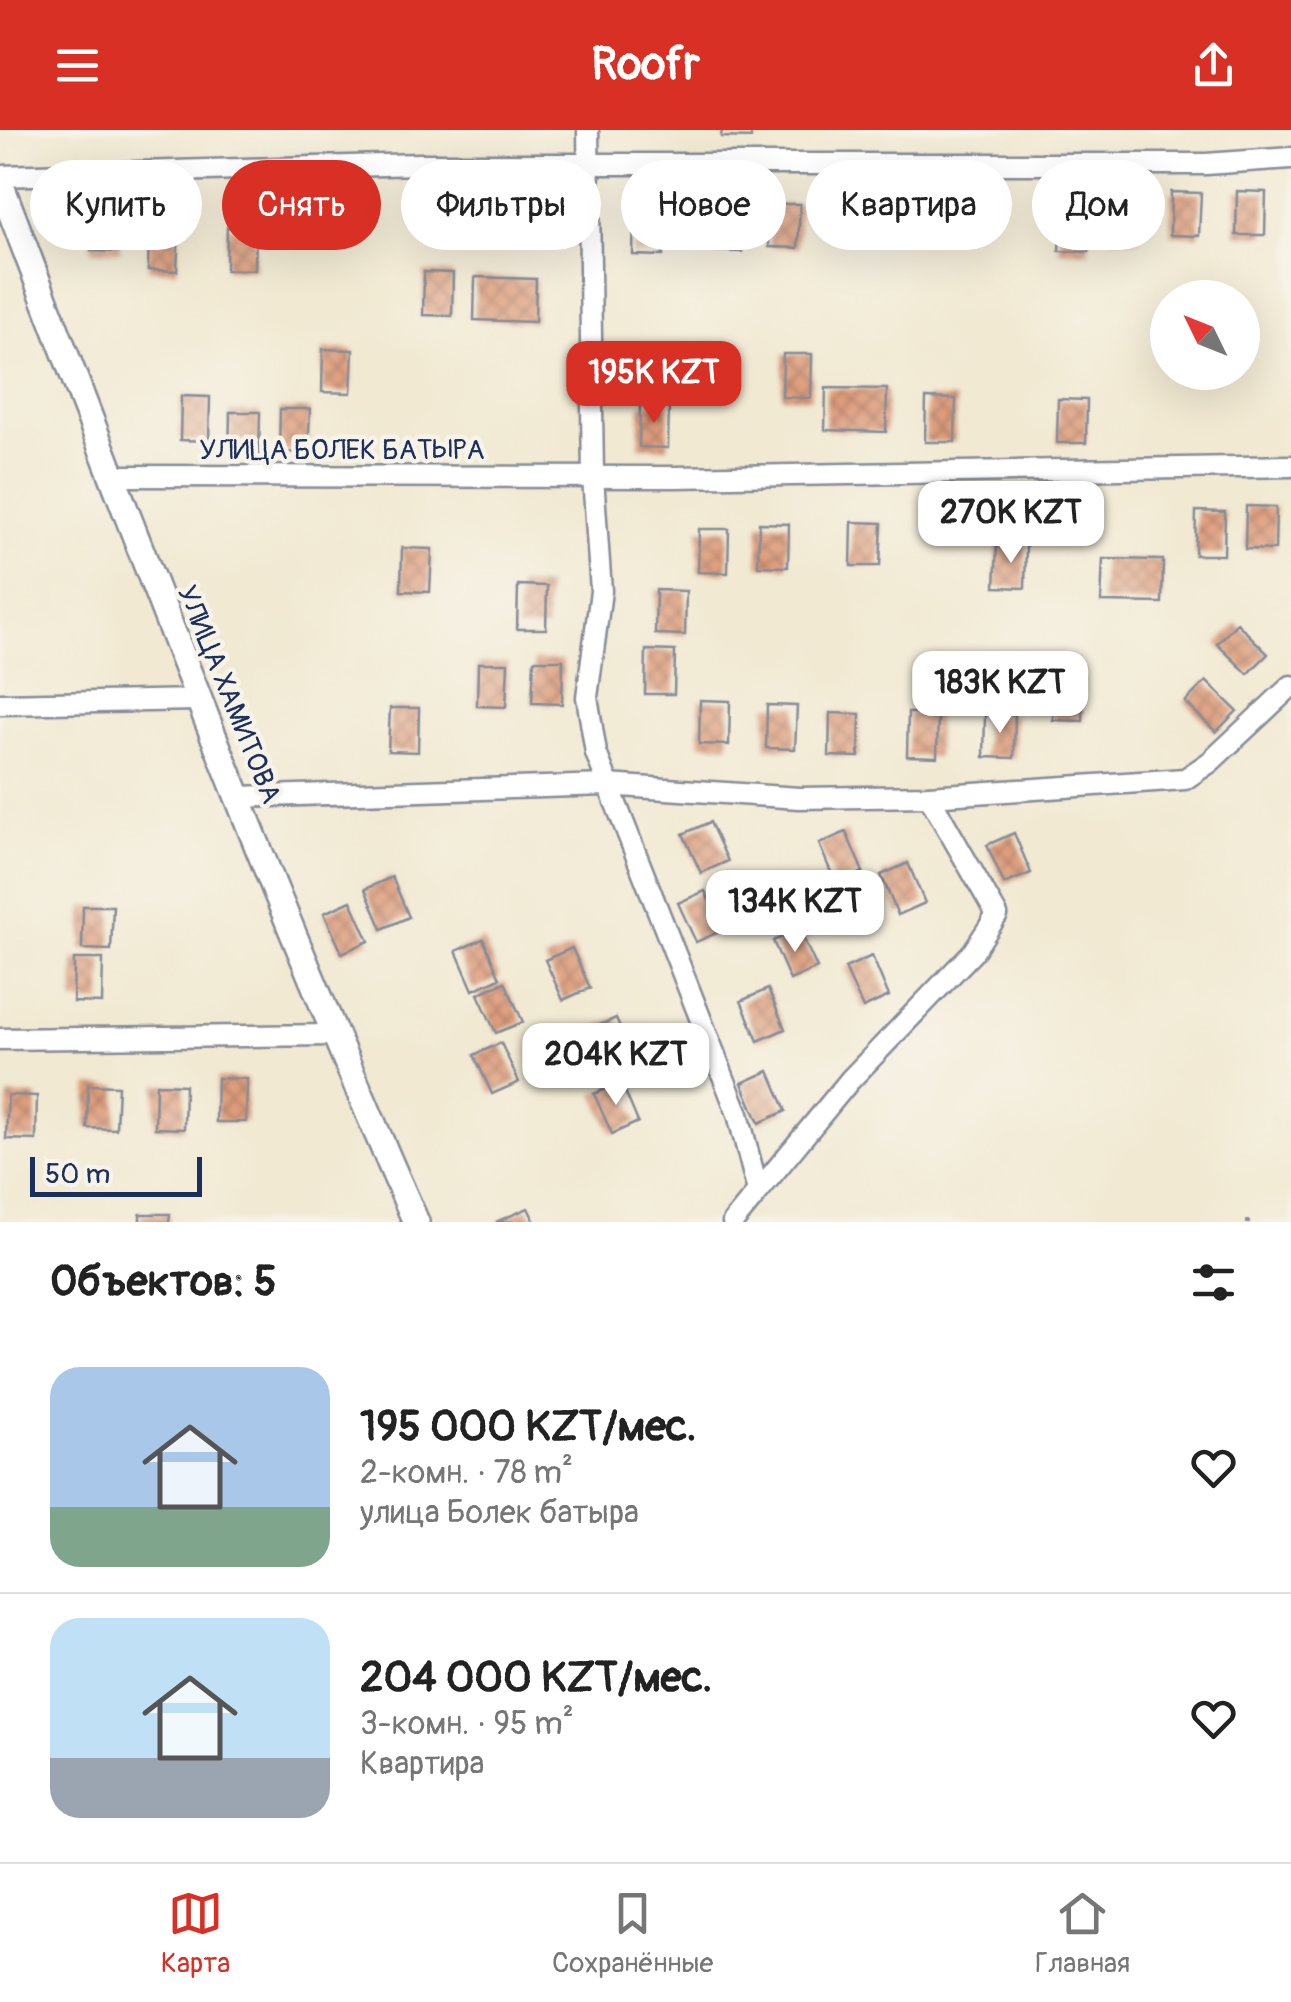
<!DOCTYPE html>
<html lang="ru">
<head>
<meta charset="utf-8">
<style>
  body { margin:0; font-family:Pangolin,sans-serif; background:#f6f6f6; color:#222; height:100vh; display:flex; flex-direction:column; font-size:38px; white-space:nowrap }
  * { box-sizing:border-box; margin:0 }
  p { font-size:32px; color:#767676 }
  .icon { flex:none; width:55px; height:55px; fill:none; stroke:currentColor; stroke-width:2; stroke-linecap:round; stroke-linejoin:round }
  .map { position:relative; height:1092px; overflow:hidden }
  .panel { display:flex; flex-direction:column; background:#fff; flex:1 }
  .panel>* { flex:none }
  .top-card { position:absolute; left:30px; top:30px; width:1232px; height:90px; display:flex; gap:20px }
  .needle { width:65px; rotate:313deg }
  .tools { position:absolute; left:1150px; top:150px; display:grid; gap:20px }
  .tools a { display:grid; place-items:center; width:110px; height:110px; border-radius:50%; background:#fff; box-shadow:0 10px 40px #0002; font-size:50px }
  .scale { position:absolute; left:30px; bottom:25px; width:172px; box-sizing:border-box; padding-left:10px; border:5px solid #1b2f5e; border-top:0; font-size:28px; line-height:35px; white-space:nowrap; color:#1b2f5e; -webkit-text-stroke:8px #f7f3e8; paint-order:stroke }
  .price { position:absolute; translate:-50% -85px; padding:0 22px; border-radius:20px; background:#fff; color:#222; font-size:32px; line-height:65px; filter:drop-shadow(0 2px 5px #0008) }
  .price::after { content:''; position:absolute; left:50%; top:60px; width:30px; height:22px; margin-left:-15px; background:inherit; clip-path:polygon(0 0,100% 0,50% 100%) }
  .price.on { background:#d93025; color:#fff }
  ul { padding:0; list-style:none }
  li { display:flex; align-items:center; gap:30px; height:250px; padding:0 50px }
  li+li { border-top:2px solid #e0e0e0 }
  li span { display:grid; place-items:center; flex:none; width:280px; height:200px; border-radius:30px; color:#555 }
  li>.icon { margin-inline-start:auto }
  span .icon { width:120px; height:120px; fill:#fffc; stroke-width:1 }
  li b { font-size:42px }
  h2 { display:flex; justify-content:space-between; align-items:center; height:120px; padding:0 50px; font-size:42px }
  .pill { padding:0 35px; border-radius:45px; background:#fff; box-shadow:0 10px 40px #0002; font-size:35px; line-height:90px }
  .pill.on { background:#d93025; color:#fff }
  header { display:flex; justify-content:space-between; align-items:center; height:130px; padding:0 50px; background:#d93025; color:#fff; font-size:45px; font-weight:800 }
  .tabs { display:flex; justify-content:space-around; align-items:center; height:140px; border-top:2px solid #e0e0e0; background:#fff; font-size:28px; color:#767676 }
  .tabs a { display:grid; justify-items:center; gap:5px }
  .tabs .on { color:#d93025 }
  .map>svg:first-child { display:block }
  .building { fill:url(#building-cross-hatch) }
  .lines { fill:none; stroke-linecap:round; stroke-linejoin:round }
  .minor-casing { stroke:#868c98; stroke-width:25 }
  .tertiary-casing { stroke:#868c98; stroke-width:30 }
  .path { stroke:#868c98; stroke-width:4; stroke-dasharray:8 8; stroke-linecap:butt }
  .minor { stroke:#fff; stroke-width:20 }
  .tertiary { stroke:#fff; stroke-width:25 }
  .labels { text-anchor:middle; stroke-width:9; stroke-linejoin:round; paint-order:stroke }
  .street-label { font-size:28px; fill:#1b2f5e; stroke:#f7f3e8 }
</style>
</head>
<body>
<header><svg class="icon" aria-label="menu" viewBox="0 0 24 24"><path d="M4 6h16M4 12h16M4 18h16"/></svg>Roofr<svg class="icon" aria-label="share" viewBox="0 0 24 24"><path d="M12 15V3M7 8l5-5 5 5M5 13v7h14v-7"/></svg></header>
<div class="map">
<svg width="1291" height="1092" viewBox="0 0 1291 1092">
  <defs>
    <pattern id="building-cross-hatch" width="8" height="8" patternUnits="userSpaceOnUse" patternTransform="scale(2.5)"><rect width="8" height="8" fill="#de9d7c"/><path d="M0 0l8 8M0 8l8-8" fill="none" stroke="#b38069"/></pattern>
  </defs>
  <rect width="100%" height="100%" fill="#f7f3e8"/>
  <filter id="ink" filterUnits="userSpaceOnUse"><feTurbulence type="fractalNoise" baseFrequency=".01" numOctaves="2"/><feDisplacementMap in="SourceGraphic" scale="20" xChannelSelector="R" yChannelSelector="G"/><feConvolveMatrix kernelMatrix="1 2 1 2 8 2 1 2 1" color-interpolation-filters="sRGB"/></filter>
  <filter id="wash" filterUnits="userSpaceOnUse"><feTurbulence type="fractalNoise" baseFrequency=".0048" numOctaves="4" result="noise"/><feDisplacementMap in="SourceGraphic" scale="40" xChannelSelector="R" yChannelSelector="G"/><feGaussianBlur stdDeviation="2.25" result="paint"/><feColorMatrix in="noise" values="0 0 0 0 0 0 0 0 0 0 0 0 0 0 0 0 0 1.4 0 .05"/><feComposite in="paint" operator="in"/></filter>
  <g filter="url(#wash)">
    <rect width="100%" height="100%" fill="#f1e9d2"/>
    <g id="blocks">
      <g class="building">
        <path d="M722 0H751V8L721 7Z"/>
        <path d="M838 60 867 61 866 104H836Z"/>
        <path d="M1237 61 1266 62 1265 105H1236Z"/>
        <path d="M1171 62 1201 63 1199 106 1170 105Z"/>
        <path d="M1111 66 1141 67 1140 110 1110 109Z"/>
        <path d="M770 74H800L798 118 769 117Z"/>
        <path d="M1061 77 1090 78 1089 122 1059 121Z"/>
        <path d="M92 78 122 79 120 122 91 121Z"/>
        <path d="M714 78H743L742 122 713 121Z"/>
        <path d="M634 81 664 82 663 126 633 125Z"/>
        <path d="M149 96 179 97 177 141 148 140Z"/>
        <path d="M227 97H256L255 140H226Z"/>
        <path d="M424 142 453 143 452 186 423 185Z"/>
        <path d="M475 147 536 149 535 192 474 190Z"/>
        <path d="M323 219 353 220 351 263 322 262Z"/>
        <path d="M783 224H812L811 268 782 267Z"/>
        <path d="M826 258 887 259 886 302 825 300Z"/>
        <path d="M181 266 210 267 209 311 180 310Z"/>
        <path d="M926 268 956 269 955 312H925Z"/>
        <path d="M1058 269 1087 270 1086 313H1057Z"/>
        <path d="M640 274 669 275 668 318 639 317Z"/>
        <path d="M280 279H310L308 323 279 322Z"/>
        <path d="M230 282H260L259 326 229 325Z"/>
        <path d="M1246 376 1276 377 1275 420 1245 419Z"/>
        <path d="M1196 381 1225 382 1224 425H1195Z"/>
        <path d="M852 392 882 393 880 436H851Z"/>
        <path d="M759 393 789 394 788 437 758 436Z"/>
        <path d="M699 399H729L728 443 698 442Z"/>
        <path d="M997 414 1026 415 1025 458 995 457Z"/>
        <path d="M402 418 432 419 430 462 401 461Z"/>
        <path d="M1103 429 1163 430 1162 473 1101 472Z"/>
        <path d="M518 455 547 456 546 499H517Z"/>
        <path d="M656 460 686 461 685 505 655 504Z"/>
        <path d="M1237 493 1268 524 1248 544 1217 514Z"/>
        <path d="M646 520 675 521 674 564H645Z"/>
        <path d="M534 530H563L562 574 532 573Z"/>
        <path d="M478 533H508L506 577 477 576Z"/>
        <path d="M1055 546 1084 547 1083 591 1053 590Z"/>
        <path d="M1206 551 1237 581 1216 602 1185 572Z"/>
        <path d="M700 570 730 571 729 615 699 614Z"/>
        <path d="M767 575 797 576 795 619 766 618Z"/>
        <path d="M390 578H419L418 622 388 621Z"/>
        <path d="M830 583 860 584 859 627 829 626Z"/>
        <path d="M908 583H938L937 627 907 626Z"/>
        <path d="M985 584 1015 585 1014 628 984 627Z"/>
        <path d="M710 692 728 731 701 743 683 704Z"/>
        <path d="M846 702 863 742 836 754 819 714Z"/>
        <path d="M1014 703 1031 743 1004 754 987 715Z"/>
        <path d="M908 733 925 773 898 785 881 745Z"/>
        <path d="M392 747 409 787 382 799 365 759Z"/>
        <path d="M705 761 723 800 696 812 678 773Z"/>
        <path d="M351 771 369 811 342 823 324 783Z"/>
        <path d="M83 776H113L111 820 82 819Z"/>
        <path d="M799 799 817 838 790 850 773 811Z"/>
        <path d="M483 809 500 848 473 860 456 821Z"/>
        <path d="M572 818 590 858 563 870 545 830Z"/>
        <path d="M872 826 889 866 863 878 845 838Z"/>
        <path d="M74 829H103L102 873 73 872Z"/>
        <path d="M505 852 523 892 496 903 478 864Z"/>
        <path d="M768 859 785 899 758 911 741 871Z"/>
        <path d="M616 888 634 927 607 939 589 900Z"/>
        <path d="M501 913 519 952 492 964 474 925Z"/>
        <path d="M769 941 786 981 759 993 742 953Z"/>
        <path d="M217 948 247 949 246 992H216Z"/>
        <path d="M621 952 638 992 612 1004 594 964Z"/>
        <path d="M156 954 185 955 184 999 155 998Z"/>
        <path d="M88 955 118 956 116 999 87 998Z"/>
        <path d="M8 965 37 966 36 1010 6 1009Z"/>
        <path d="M528 1078 535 1092H496Z"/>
        <path d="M140 1084H170L169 1092H140Z"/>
      </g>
    </g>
  </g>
  <g filter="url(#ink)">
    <use href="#blocks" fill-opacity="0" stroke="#868c98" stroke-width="2.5"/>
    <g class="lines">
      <defs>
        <g id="minor">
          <path d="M588 0 593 347 601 461 587 567 596 623 738 984 758 1061"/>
          <path d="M0 46 419 34H1206L1291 28"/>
          <path d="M112 346 675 347 1291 336"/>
          <path d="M0 574 198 570"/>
          <path d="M239 667 607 655 799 668 929 666 1185 649 1210 632 1291 556"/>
          <path d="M0 909 333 905"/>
          <path d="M733 1092 850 950 973 822 997 785 929 666"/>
        </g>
        <path id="tertiary" d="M0 53C133 401 265 751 416 1092"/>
      </defs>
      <use href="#minor" class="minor-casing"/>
      <use href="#tertiary" class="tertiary-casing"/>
      <path class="path" d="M1246 1092H1250"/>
      <use href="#minor" class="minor"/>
      <use href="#tertiary" class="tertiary"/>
    </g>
  </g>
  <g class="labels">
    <g class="street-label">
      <text x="342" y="329">УЛИЦА БОЛЕК БАТЫРА</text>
      <text transform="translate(230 564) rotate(68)" y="10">УЛИЦА ХАМИТОВА</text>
    </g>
  </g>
</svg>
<div class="tools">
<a><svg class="needle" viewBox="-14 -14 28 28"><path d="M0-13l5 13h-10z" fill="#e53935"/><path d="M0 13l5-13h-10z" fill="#767676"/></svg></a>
</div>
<div class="scale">50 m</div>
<b class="price on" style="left:654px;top:296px">195K KZT</b>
<b class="price" style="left:1011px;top:436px">270K KZT</b>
<b class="price" style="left:1000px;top:606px">183K KZT</b>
<b class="price" style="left:795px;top:825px">134K KZT</b>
<b class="price" style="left:616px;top:978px">204K KZT</b>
<div class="top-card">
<a class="pill">Купить</a>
<a class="pill on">Снять</a>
<a class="pill">Фильтры</a>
<a class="pill">Новое</a>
<a class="pill">Квартира</a>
<a class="pill">Дом</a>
</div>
</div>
<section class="panel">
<h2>Объектов: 5<svg class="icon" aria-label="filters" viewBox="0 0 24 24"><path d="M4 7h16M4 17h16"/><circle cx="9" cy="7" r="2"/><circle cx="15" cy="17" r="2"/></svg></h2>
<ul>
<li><span style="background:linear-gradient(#a9c7e8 70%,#7fa58c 0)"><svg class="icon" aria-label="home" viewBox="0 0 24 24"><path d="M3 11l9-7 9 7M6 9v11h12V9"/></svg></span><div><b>195 000 KZT/мес.</b><p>2-комн. · 78 m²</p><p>улица Болек батыра</p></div><svg class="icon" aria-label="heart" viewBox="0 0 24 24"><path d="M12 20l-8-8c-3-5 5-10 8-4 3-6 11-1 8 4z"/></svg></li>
<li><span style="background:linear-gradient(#bfe0f5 70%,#9aa5b1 0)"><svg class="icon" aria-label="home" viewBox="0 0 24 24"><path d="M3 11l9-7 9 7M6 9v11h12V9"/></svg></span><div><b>204 000 KZT/мес.</b><p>3-комн. · 95 m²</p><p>Квартира</p></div><svg class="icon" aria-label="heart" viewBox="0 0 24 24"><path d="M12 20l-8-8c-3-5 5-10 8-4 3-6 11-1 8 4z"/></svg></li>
</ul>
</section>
<nav class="tabs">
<a class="on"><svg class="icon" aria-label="map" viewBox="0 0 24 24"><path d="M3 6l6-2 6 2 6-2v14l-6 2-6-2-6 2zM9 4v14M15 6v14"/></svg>Карта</a>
<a><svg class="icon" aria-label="saved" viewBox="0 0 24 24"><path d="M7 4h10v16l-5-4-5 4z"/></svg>Сохранённые</a>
<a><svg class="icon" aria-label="home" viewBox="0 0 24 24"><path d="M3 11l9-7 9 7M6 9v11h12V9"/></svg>Главная</a>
</nav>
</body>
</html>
